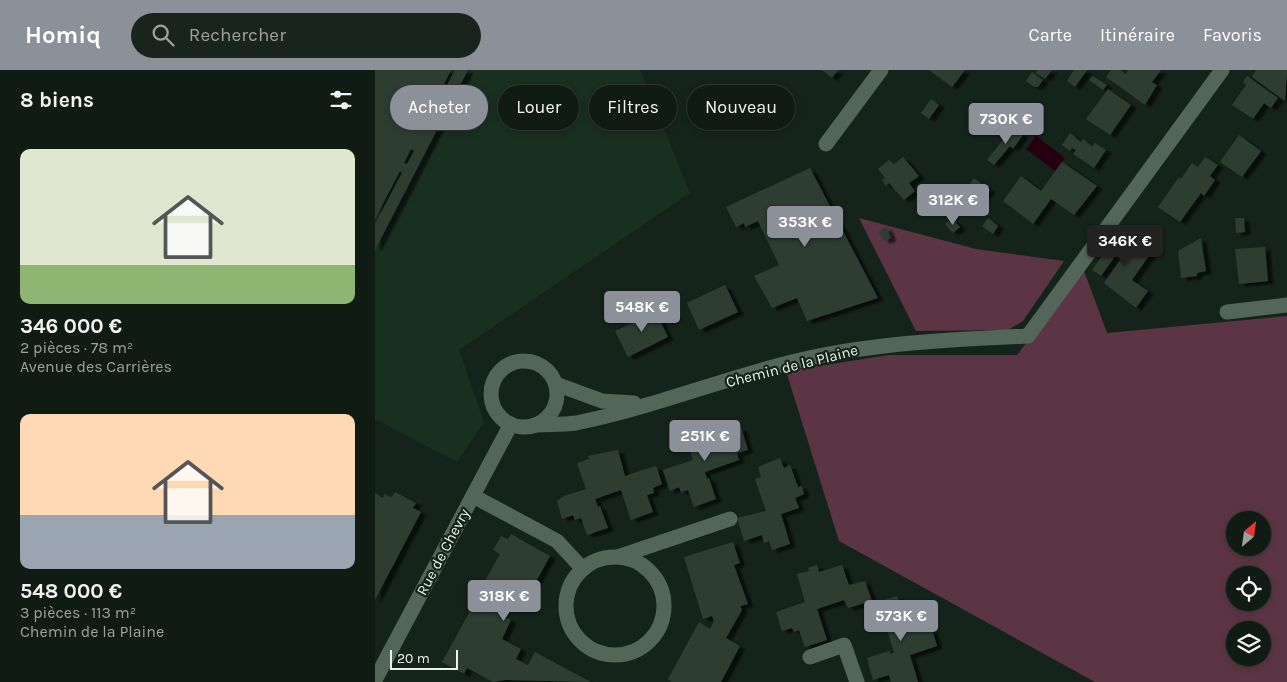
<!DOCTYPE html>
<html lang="fr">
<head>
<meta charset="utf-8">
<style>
  body { margin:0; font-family:Karla,sans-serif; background:#19241d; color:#f1f3f6; height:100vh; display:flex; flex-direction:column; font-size:19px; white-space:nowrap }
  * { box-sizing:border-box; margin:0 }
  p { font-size:16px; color:#9ca1a0 }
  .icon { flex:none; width:28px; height:28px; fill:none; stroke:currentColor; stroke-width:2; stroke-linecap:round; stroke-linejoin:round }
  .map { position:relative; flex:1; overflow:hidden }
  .drawer { display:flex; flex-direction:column; background:#101b14; width:375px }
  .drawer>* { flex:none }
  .hud { position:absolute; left:15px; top:15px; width:475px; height:45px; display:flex; gap:10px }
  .needle { width:32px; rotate:29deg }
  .buttons { position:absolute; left:851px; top:441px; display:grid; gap:10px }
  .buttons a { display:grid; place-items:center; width:45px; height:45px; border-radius:50%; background:#101b14; box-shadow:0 2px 8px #0003,0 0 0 1px #303934; font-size:25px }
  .scale { position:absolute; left:15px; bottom:12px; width:68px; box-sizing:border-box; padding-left:5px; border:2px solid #eaf4ec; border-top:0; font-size:14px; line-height:18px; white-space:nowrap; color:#eaf4ec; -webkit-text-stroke:4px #15241a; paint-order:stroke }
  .price { position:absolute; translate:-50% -42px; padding:0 11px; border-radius:5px; background:#8c9099; color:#fff; font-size:16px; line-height:32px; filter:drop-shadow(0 1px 2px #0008) }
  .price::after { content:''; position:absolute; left:50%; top:30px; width:15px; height:11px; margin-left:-8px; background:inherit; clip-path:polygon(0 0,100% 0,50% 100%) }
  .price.selected { background:#222; color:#fff }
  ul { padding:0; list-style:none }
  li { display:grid; align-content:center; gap:10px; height:265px; padding:0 20px }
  li span { display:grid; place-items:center; height:155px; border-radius:10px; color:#555 }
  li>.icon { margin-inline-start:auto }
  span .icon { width:90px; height:90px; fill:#fffc; stroke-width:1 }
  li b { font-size:21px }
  h2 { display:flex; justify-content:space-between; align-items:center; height:60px; padding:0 20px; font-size:21px }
  .chip { padding:0 18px; border-radius:22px; background:#101b14; box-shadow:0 2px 8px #0003,0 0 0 1px #303934; font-size:18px; line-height:45px }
  .chip.selected { background:#8c9099; color:#fff }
  header { display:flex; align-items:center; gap:30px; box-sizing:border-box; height:70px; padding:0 25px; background:#8c9099; color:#fff }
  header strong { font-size:24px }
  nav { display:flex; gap:28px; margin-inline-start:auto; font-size:18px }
  .search { width:350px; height:45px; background:#19241d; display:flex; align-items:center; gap:12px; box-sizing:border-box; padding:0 18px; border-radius:28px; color:#9ca1a0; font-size:19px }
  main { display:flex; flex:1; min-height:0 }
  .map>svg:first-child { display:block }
  .built { fill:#192f20 }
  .green { fill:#5b3544; fill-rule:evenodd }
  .water { fill:#240010 }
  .building { fill:#2e3e33; fill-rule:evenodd; filter:url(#shadow) }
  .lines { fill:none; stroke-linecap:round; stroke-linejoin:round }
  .minor { stroke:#546659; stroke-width:15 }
  .labels { text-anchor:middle; stroke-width:4.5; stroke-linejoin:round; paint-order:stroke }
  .street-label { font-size:15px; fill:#eaf4ec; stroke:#15241a }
</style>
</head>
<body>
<header>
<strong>Homiq</strong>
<div class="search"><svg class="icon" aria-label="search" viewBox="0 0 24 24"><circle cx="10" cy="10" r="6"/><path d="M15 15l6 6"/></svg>Rechercher</div>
<nav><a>Carte</a><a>Itinéraire</a><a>Favoris</a></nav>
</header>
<main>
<section class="drawer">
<h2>8 biens<svg class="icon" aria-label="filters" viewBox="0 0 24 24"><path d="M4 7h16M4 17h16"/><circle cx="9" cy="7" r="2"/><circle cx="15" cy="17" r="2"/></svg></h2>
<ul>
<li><span style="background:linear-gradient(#dfe7d0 75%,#8fb573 0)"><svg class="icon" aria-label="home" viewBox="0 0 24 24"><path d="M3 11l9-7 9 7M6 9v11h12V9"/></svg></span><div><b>346 000 €</b><p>2 pièces · 78 m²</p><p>Avenue des Carrières</p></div></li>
<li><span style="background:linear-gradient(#ffd9b3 65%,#9aa5b1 0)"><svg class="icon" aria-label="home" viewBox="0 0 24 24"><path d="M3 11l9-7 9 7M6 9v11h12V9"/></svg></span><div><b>548 000 €</b><p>3 pièces · 113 m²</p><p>Chemin de la Plaine</p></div></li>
</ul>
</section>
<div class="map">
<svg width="912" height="612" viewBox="0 0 912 612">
  <defs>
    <filter id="shadow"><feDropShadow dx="5.5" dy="3" stdDeviation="1" flood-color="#0009"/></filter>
  </defs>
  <rect width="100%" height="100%" fill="#15241a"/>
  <path class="built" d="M0 0H265L315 123 84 280 109 352 82 392 0 349Z"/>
  <g class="green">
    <path d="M484 148 601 179 689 191 648 251 633 260 541 261Z"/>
    <path d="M708 198 732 263 912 246V612H720L464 471 411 301 514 285H642ZM860 450H888V478H860ZM860 505H888V532H860ZM860 560H888V588H860Z"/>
  </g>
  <path class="water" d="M661 66 690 88 680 101 651 79Z"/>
  <g class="building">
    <path d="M0 0H76L67 18 70 19 80 0H93L0 180V154L27 103 25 101 0 149ZM36 79 39 81 32 94 29 93Z"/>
    <path d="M447 0H463L457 8Z"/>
    <path d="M554 0H590L577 17Z"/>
    <path d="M663 0H677L670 9 661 3Z"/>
    <path d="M699 0H712L700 17 692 11Z"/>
    <path d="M736 0H745L751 4 753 0H786L777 12 782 15 770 35 731 7Z"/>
    <path d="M881 0H912L910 31 877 7Z"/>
    <path d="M657 2 668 10 663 17H659L651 11Z"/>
    <path d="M718 6 732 15 728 20 714 10Z"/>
    <path d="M872 6 903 28 896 38 889 33 878 49 857 35 871 15 868 12Z"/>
    <path d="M733 19 756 35 735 65 711 49Z"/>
    <path d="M556 29 564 35 554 49 546 43Z"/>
    <path d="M652 37 661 44 654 54 645 47Z"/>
    <path d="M638 57 648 65 638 79 635 76 619 95 612 90Z"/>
    <path d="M695 63 706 72 708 69 717 76 720 73 731 80 719 98 698 84 701 80 697 78 695 81 687 75Z"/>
    <path d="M864 65 886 81 867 107 845 92Z"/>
    <path d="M528 87 544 106 534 113 540 121 529 130 514 113 511 116 507 110 510 108 503 99 514 90 519 94Z"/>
    <path d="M830 87 843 95 835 106 840 110 829 126 826 123 805 152 783 137 804 107 806 109 817 93 823 97Z"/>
    <path d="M687 92 722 116 699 145 676 129 658 154 628 131 646 106 666 121Z"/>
    <path d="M435 98 503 228 432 251 422 228 397 238 379 206 404 195 383 151 370 157 369 153 361 157 351 137Z"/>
    <path d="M599 108 615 120 607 130 592 118Z"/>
    <path d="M577 148 585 157 578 163 570 154Z"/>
    <path d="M613 148 623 156 618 164 607 156Z"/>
    <path d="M860 148H869L870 162 861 163Z"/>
    <path d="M511 157 516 168 509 171 503 161Z"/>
    <path d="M747 158 778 180 757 210 773 221 761 238 729 213 755 176 750 172 726 206 717 200Z"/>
    <path d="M826 168 831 201 822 203V206L806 208 803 181Z"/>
    <path d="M890 177 893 211 864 214 860 179Z"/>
    <path d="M350 215 363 242 324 260 312 233Z"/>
    <path d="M279 238 293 267 253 287 240 261 266 249 264 245Z"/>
    <path d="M330 356 332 360 345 356 348 363 366 357 373 380 362 383 364 390 330 402 332 409 334 408 341 429 319 437 313 420 306 422 304 417 295 421 288 400 318 390 310 366 321 363 320 359Z"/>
    <path d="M243 380 250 406 280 396 282 398 287 414 278 418 279 423 272 425 278 442 256 450 246 420 220 429 223 437 225 436 233 458 212 465 206 448 200 450 198 445 187 449 182 431 189 426 211 419 202 393 214 389 213 386Z"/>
    <path d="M405 388 409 398 415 395 423 417 427 416 429 424 420 428 424 438 406 444 415 474 397 480 394 471 389 473 387 465 369 471 362 448 391 441 380 409 386 407 383 397Z"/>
    <path d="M20 422 41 433 38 438 46 442 0 530V423L8 428 9 424 17 427Z"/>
    <path d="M136 464 175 486 146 539 133 532 126 545 136 550 127 569 146 579 141 589 153 595 160 582 216 612 130 610 118 612 92 598 89 604 67 592 100 532 107 535 114 522 106 518 125 484 118 480 126 466 133 469Z"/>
    <path d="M358 472 365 493 359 495 373 534 365 536 367 540 351 568 365 576 346 612H297L293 609 324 552 335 559 339 551 337 546 328 549 309 487Z"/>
    <path d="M442 495 444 502 467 495 474 515 490 511 497 531 473 538 469 530 442 539 452 570 430 577 424 560 419 562 417 558 407 561 401 542 430 532 422 504 434 501 433 498Z"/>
    <path d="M522 526 529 545 547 539 554 561 557 559 562 576 535 585 543 612H516L514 605 498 610 492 588 514 581 515 584 519 583 511 556 506 558 499 533Z"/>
  </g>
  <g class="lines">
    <g class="minor">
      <path d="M451 74 506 0"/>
      <path d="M852 242 912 235"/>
      <circle cx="149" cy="324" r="33"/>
      <path d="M181 314 227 331 259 333"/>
      <path d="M159 355C173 354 187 355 201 353 271 339 339 312 409 294 489 273 570 270 653 266L847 0"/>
      <path d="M98 426 182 471 207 498"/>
      <path d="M245 486 355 449"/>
      <circle cx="240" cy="536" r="49"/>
      <path d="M435 587 469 575 482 612"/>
      <path d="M0 610 136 354"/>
    </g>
  </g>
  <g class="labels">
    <g class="street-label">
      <text transform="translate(417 296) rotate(-14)" y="5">Chemin de la Plaine</text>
      <text transform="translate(68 482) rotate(-62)" y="5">Rue de Chevry</text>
    </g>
  </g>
</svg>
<div class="buttons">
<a><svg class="needle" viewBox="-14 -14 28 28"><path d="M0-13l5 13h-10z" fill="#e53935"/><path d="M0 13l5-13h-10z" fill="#9ca1a0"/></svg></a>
<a><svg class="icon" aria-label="locate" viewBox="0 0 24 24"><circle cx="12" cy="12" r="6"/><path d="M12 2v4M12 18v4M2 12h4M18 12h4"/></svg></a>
<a><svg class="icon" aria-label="layers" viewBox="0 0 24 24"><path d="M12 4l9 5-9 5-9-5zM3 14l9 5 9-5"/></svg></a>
</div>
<div class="scale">20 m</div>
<b class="price" style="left:631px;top:75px">730K €</b>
<b class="price" style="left:578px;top:156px">312K €</b>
<b class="price" style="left:430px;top:178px">353K €</b>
<b class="price selected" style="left:750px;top:197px">346K €</b>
<b class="price" style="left:267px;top:263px">548K €</b>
<b class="price" style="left:330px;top:392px">251K €</b>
<b class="price" style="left:129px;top:552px">318K €</b>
<b class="price" style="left:526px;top:572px">573K €</b>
<div class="hud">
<a class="chip selected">Acheter</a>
<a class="chip">Louer</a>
<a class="chip">Filtres</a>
<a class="chip">Nouveau</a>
</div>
</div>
</main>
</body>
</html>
